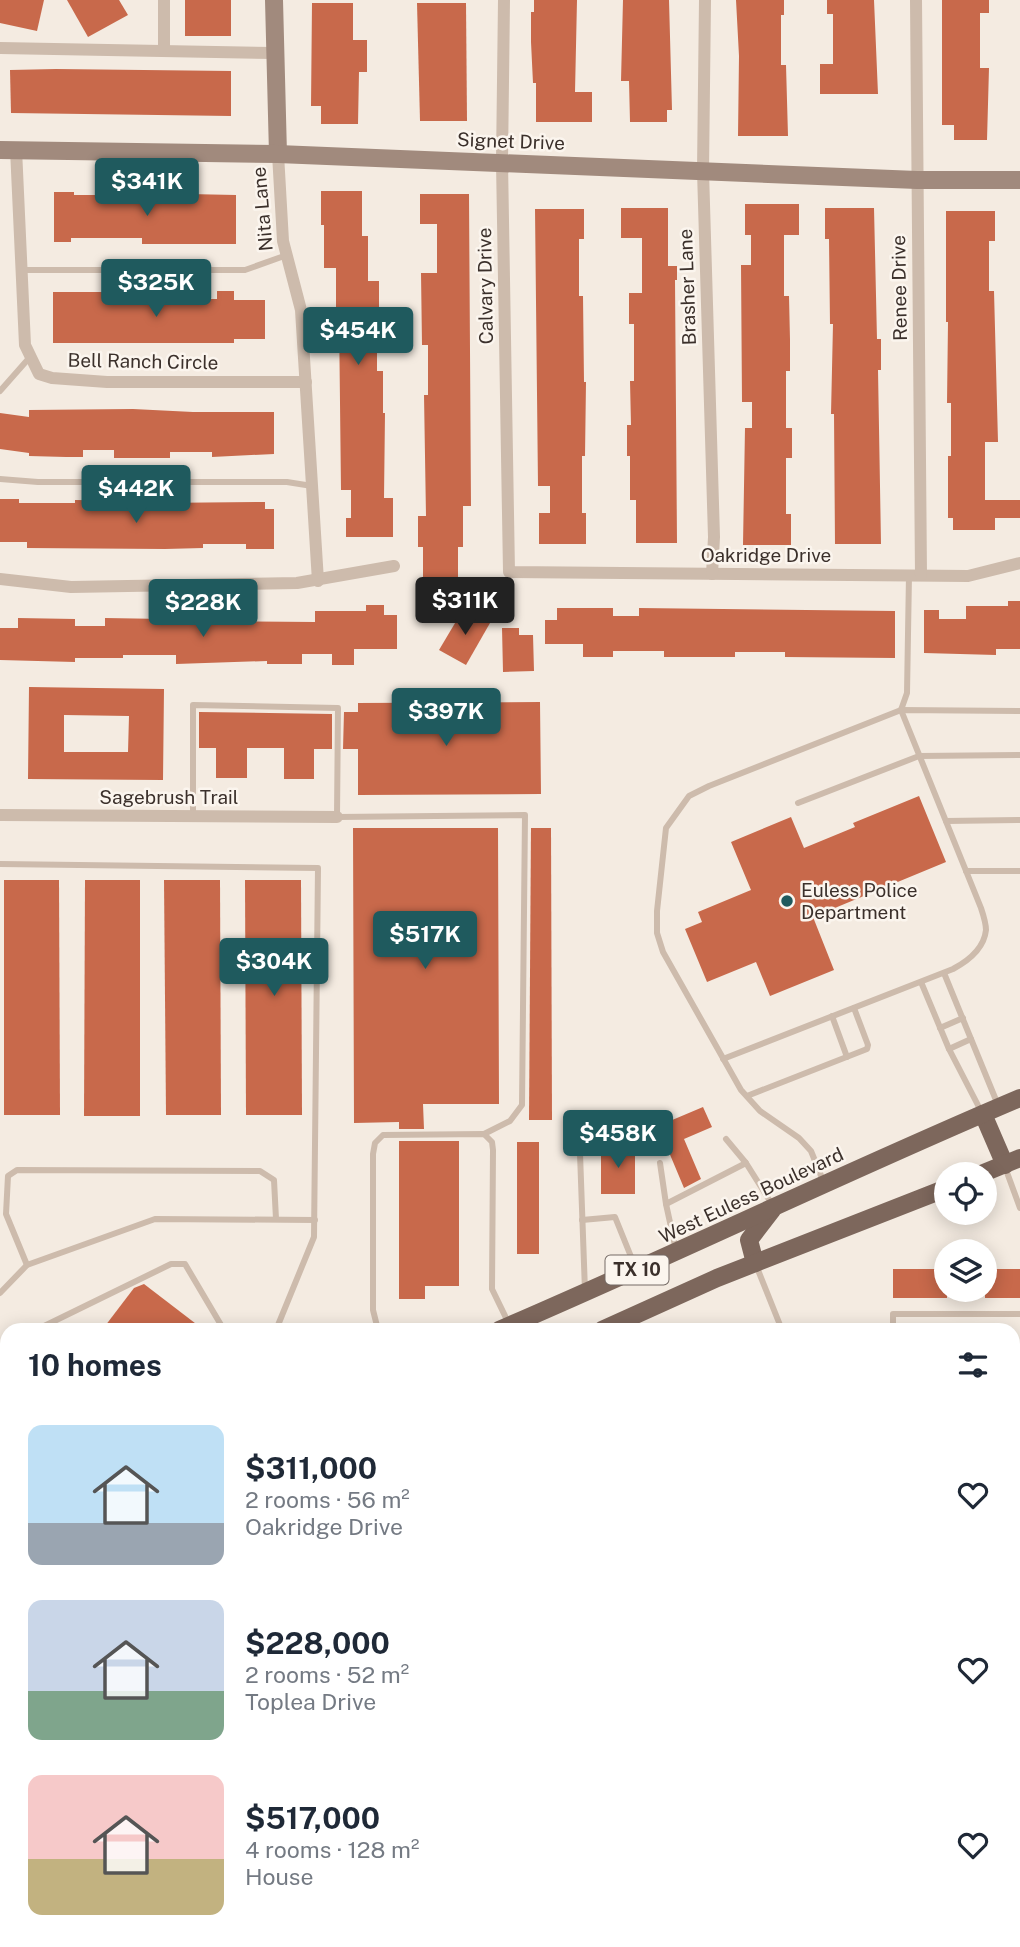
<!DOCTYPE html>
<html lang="en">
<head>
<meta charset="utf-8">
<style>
  body { margin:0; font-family:"Public Sans",sans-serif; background:#f2f2f3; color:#1f2937; height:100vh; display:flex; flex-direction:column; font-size:26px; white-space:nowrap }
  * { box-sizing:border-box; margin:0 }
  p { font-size:23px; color:#747a83 }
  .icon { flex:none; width:38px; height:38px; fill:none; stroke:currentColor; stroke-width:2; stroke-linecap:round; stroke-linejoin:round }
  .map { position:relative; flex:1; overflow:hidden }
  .sheet { position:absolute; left:0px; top:1323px; width:1020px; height:625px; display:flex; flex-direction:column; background:#fff; border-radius:21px 21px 0 0; box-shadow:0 4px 18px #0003 }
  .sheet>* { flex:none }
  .fabs { position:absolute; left:934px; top:1162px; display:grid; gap:14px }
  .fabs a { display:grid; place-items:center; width:63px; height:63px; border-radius:50%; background:#fff; box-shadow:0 4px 18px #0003; font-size:35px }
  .price { position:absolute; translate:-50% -60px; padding:0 16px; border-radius:7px; background:#1f5a5e; color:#fff; font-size:23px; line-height:46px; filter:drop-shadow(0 2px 4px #0008) }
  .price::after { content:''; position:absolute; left:50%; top:42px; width:21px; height:16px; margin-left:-10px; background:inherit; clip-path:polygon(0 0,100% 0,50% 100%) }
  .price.active { background:#222; color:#fff }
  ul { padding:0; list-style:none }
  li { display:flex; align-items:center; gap:21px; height:175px; padding:0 28px }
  li span { display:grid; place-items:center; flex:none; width:196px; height:140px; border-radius:14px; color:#555 }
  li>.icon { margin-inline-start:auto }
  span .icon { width:84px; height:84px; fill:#fffc; stroke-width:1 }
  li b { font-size:30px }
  h2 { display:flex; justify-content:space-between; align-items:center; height:84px; padding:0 28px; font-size:30px }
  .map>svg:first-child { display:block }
  .green { fill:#b8c4a0 }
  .building { fill:#c8694b; fill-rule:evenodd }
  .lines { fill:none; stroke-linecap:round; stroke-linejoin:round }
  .lane { stroke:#cdbbac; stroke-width:6 }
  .street { stroke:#cdbbac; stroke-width:12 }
  .secondary { stroke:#a18a7d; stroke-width:18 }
  .primary { stroke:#7d675c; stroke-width:18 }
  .poi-dot { fill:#1f5a5e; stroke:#fbf5ee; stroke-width:2.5 }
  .labels { text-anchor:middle; stroke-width:5; stroke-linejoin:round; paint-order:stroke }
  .shield { fill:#fbf5ee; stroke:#756b66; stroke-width:2 }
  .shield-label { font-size:18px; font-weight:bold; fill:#3b302b }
  .street-label { font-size:19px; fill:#3b302b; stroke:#fbf5ee }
  .poi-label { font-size:19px; fill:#3b302b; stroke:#fbf5ee; text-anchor:start }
</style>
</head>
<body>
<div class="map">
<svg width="1020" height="1947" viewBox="0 0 1020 1947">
  <rect width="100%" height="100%" fill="#f4ebe1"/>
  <rect class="green" x="127" y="1941" width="500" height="6"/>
  <g class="building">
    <path d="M0 0H44L37 31 0 23Z"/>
    <path d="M67 0H119L128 15 88 37Z"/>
    <rect x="185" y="0" width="46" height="36"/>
    <path d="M534 0H577L575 92H592V122H536V83H533L531 42V12H534Z"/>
    <path d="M623 0H669L672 110H667V122H630L629 81H621Z"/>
    <path d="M736 0H784V15H781V65H786L788 136H738L739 56Z"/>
    <path d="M827 0H874L878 94H820V64H833V14H827Z"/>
    <path d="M942 0H989V13H980V68H989L987 140H954V125H942Z"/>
    <path d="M312 3H353V40H367V72H359L358 124H321V106H311Z"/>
    <path d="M417 3H466L467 121H420Z"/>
    <path d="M56 69 231 71V116L11 113 10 70Z"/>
    <path d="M321 191H362V236H368V281H379V315H377V371H383V413H385L384 498H393V537H346V518H351V490H341L339 315H336V268H324V225H321Z"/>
    <path d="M54 192H74V195H140V193L236 195V244H142V238H71V242H54Z"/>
    <path d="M420 194H469L471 506H463V547H458V583H423V547H418V516H426L424 395H428V345H422L421 273H437V224H420Z"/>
    <path d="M745 204H799V235H784V296H789L790 340V371H786V428H792V458H786V514H791V545H743L745 428H752V402H742L741 265H751V235H745Z"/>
    <path d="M621 208H668V266H677V280H675L677 543H636V500H630V456H627V425H631L630 381H634V324H629V293H642V238H621Z"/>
    <path d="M825 208H874L877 339H881V370H878L881 544H835L834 414H831L833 324H830L829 239H825Z"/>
    <path d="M535 209H584V239H579V296H583L584 382H586L585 456H582V513H586V544H539V513H550V486H538Z"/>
    <path d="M946 211H995V241H989V291H994L998 442H985V500H1020V518H995V530H953V518H948V456H951V403H947L948 322H946Z"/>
    <path d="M185 290V299H217V291H234V300H265V339H234V343H53V292H112V301H144V291Z"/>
    <path d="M133 409 193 412H274V454L212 457V452H170V458H114V450H83V457H66L29 456V453L0 449V413L29 417V410Z"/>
    <path d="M0 499H19V503H75V500L156 501V503L265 502V509H274V549H246V544H203V548L165 549 27 548V542H0Z"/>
    <path d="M1008 601H1020V649H996V655L924 653V610H939V619H966V606H1008Z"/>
    <path d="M366 605H384V615H397V649H354V665H332V654H302V664H267V661L176 664V655H123V658H75V662L0 660V628H18V618L75 619V626H105V618L165 619V621L315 622V611H366Z"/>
    <path d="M464 608 490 623 466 665 439 650Z"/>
    <path d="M557 608H613V616H639V608L895 611V658L785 657V652H735V657H664V651H613V657H583V644H545V620H557Z"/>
    <path d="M502 628H519V635H533L534 671 503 672Z"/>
    <path d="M29 687 164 689 163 780 28 779ZM64 715 129 716 128 752H64Z"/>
    <path d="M540 702 541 794 358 795V749H343L344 712H358V703Z"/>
    <path d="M199 712 332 714V749H314V779H284V748H247V778H216V748H199Z"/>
    <path d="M919 796 946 862 813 917 834 970 770 996 756 962 707 982 685 929 702 922 698 912 751 890 731 842 791 817 804 848 855 827 853 823Z"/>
    <path d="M353 828H498L499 1104H423L424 1129H399V1122L354 1123Z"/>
    <path d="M531 828H551L552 1120H529Z"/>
    <path d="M4 880H59L60 1115H4Z"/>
    <path d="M85 880H140V1116H84Z"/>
    <path d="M164 880H220L221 1115H166Z"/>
    <path d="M245 880H301L302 1115H246Z"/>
    <path d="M703 1107 712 1127 684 1139 701 1179 684 1188 658 1126Z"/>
    <path d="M399 1141H459V1286H425V1299H399Z"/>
    <rect x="517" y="1142" width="22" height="112"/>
    <rect x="601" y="1145" width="34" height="49"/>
    <rect x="893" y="1269" width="54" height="29"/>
    <rect x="985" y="1269" width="35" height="29"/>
    <path d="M144 1284 204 1330H102L134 1288Z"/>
  </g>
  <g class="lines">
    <g class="lane">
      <path d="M22 270H245L287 255"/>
      <path d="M0 391 30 357"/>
      <path d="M0 479 38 482H287L312 486"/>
      <path d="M798 803 919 756 1020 755"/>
      <path d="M193 816V705L338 708 337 817 525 815 522 1105 510 1121 484 1134"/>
      <path d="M946 821 1020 820"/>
      <path d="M0 864 318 868 314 1237 276 1330"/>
      <path d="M966 871H1020"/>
      <path d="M944 973 998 1105"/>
      <path d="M921 982 949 1049 982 1113"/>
      <path d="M832 1016 847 1057"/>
      <path d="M940 1028 963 1018"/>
      <path d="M949 1049 971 1039"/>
      <path d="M723 1059 953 969C968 961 984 949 986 930 986 924 983 914 981 908L901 710 907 693 909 575"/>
      <path d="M747 1096 867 1049 868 1045 854 1008"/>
      <path d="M579 1126 585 1291"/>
      <path d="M726 1139 746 1163 773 1206"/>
      <path d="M660 1163 666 1204 746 1163"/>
      <path d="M1005 1167 1020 1208"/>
      <path d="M824 1183 811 1151 799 1138 760 1111 741 1090 663 952 657 933V911L666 828 689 796 709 786 901 710 1020 711"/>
      <path d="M666 1204 676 1250"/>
      <path d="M582 1220 615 1217 636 1269"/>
      <path d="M27 1265 6 1214 8 1176 17 1170 260 1171 274 1180 276 1219"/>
      <path d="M756 1265 782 1330"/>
      <path d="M0 1293 27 1265 155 1219 315 1220"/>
      <path d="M36 1330 171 1264H185L224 1330"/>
      <path d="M378 1330 373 1310V1154L375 1143 383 1135 484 1134 492 1142 493 1150 492 1289 508 1322"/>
      <path d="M893 1330V1314H1020"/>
      <path d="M1013 1363 1020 1362"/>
      <path d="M0 1413 5 1424"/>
      <path d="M1013 1415H1020"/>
      <path d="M1013 1474H1020"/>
      <path d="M0 1484 7 1481"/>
      <path d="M1013 1532H1020"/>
      <path d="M1013 1585H1020"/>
      <path d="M1013 1633H1020"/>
      <path d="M1013 1771H1020"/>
      <path d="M390 1941 391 1947"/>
      <path d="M149 1947V1941"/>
      <path d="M234 1947 259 1941"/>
      <path d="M908 1947V1941"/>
    </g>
    <g class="street">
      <path d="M504 0 502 162 509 572 968 576 1020 563"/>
      <path d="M705 0 703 171 714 537 712 574"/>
      <path d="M916 0 921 575"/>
      <path d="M0 48 274 53"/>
      <path d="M164 49V0"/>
      <path d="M16 149 25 345 39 374 52 378 107 382H306"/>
      <path d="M278 154 283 241 301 310 318 581"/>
      <path d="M0 579 71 587 297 583 394 566"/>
      <path d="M0 815 337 817"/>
      <path d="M0 1642 7 1675"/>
      <path d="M11 1941V1947"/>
    </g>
    <g class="secondary">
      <path d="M274 0 278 154"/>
      <path d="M0 150 278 154 917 180H1020"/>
    </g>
    <g class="primary">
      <path d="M983 1114 1005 1165"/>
      <path d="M981 1174 1020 1158"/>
      <path d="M755 1263 749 1240 772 1210"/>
      <path d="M499 1330C674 1255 845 1172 1020 1098"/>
      <path d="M602 1330 717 1278 947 1188"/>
      <path d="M0 1537 7 1534"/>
      <path d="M0 1573 7 1570"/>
    </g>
  </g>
  <circle class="poi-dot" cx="787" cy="901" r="7"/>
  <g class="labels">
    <rect class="shield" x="605.5" y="1255.5" width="63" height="29" rx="5"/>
    <g class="shield-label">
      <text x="637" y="1276">TX 10</text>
    </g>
    <g class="street-label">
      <text transform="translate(511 141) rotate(2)" y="7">Signet Drive</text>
      <text transform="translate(262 209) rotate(-95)" y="7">Nita Lane</text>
      <text transform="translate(485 286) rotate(-91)" y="7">Calvary Drive</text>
      <text transform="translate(687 287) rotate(-92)" y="7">Brasher Lane</text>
      <text transform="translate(899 288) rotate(-91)" y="7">Renee Drive</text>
      <text transform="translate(143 361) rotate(1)" y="7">Bell Ranch Circle</text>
      <text x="766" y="562">Oakridge Drive</text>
      <text x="169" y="804">Sagebrush Trail</text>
      <text transform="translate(751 1195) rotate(-25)" y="7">West Euless Boulevard</text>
    </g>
    <g class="poi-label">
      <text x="801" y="897">Euless Police<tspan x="801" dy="22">Department</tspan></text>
    </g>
  </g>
</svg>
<div class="fabs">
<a><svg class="icon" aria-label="locate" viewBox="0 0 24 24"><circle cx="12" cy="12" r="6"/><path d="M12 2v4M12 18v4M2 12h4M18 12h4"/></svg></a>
<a><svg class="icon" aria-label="layers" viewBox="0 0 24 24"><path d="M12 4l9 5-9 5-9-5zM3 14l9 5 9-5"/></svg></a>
</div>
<b class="price" style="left:147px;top:218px">$341K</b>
<b class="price" style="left:156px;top:319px">$325K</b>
<b class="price" style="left:358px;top:367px">$454K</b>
<b class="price" style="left:136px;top:525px">$442K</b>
<b class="price active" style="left:465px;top:637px">$311K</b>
<b class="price" style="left:203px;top:639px">$228K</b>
<b class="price" style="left:446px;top:748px">$397K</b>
<b class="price" style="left:425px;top:971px">$517K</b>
<b class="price" style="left:274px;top:998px">$304K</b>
<b class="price" style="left:618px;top:1170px">$458K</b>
<section class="sheet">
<h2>10 homes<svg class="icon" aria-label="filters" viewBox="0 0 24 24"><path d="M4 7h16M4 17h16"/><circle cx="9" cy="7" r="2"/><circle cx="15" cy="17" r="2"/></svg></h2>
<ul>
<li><span style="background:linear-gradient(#bfe0f5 70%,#9aa5b1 0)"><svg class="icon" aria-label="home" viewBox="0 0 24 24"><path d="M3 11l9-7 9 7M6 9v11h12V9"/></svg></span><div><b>$311,000</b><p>2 rooms · 56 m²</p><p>Oakridge Drive</p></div><svg class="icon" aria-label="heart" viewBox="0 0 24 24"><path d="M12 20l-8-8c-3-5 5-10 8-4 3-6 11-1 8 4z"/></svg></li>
<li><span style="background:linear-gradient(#c9d6e8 65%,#7fa58c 0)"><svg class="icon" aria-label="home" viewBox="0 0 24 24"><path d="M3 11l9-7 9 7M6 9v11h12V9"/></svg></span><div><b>$228,000</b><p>2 rooms · 52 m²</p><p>Toplea Drive</p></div><svg class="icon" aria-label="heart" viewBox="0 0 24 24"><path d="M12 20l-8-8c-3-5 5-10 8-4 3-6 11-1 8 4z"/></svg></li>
<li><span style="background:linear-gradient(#f6c9c9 60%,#c2b280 0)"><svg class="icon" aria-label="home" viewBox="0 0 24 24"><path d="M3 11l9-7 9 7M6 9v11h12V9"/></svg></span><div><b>$517,000</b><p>4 rooms · 128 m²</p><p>House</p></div><svg class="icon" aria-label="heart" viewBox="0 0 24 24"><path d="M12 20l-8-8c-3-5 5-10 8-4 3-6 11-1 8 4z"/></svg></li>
</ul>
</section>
</div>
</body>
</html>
